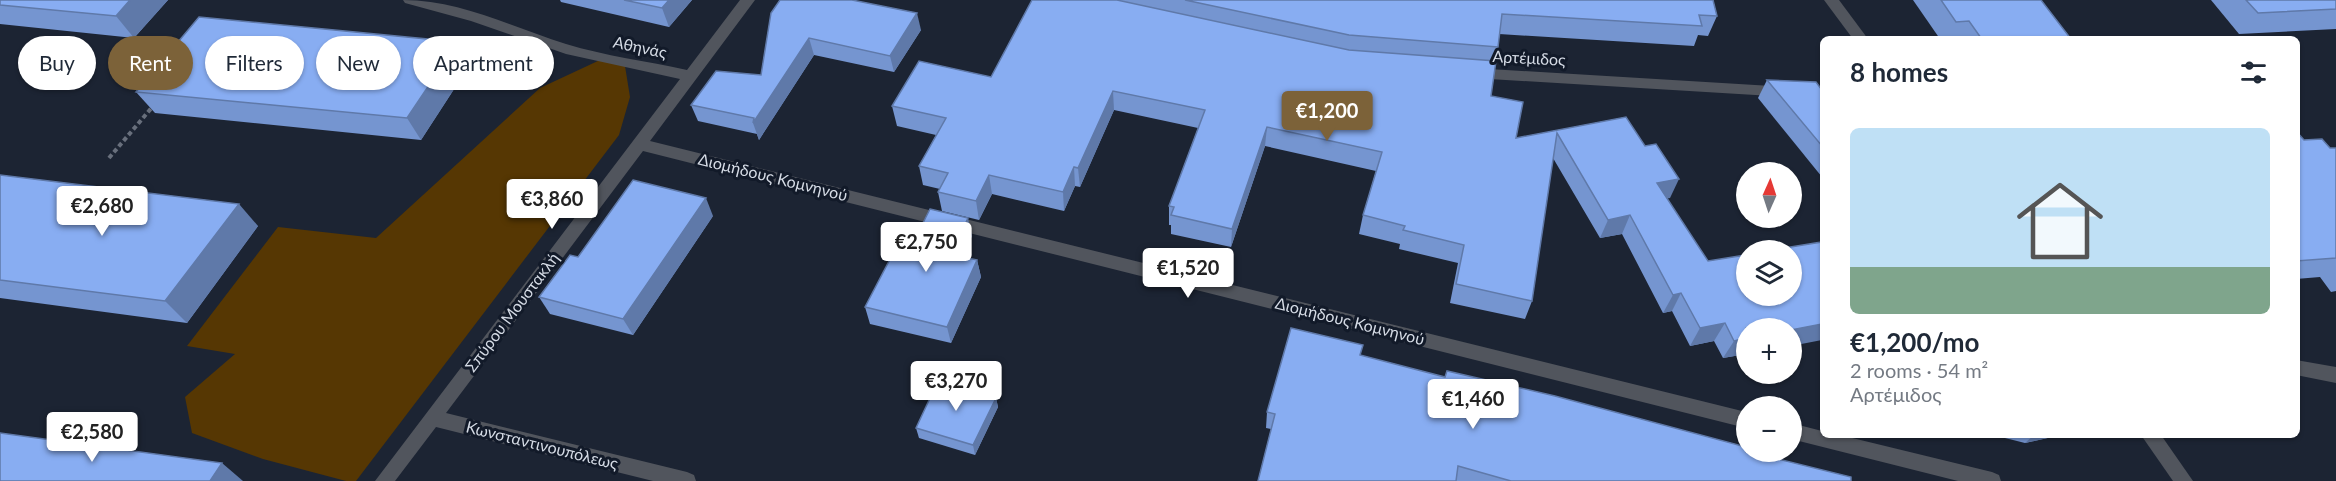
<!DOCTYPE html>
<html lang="en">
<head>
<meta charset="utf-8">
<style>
  body { margin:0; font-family:Lato,sans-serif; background:#f2f2f3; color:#1f2937; height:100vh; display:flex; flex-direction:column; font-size:22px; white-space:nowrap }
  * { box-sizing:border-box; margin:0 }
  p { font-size:20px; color:#747a83 }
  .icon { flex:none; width:33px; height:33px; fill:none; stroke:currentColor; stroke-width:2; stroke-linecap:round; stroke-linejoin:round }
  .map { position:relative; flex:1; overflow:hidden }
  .side { position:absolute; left:1820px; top:36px; width:480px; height:402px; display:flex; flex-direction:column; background:#fff; border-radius:9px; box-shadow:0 2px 4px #0004 }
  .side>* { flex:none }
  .guide { position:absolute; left:18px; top:36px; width:570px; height:54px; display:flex; gap:12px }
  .needle { width:39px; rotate:3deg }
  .controls { position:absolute; left:1736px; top:162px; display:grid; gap:12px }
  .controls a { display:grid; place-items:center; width:66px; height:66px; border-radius:50%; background:#fff; box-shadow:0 2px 4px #0004; font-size:30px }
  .price { position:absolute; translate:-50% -51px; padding:0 14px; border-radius:6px; background:#fff; color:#222; font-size:20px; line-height:39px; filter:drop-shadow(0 2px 3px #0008) }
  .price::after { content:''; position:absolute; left:50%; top:36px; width:18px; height:14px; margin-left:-9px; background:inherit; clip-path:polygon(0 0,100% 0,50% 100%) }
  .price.on { background:#7c6239; color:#fff }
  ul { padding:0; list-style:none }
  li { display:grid; align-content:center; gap:12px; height:318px; padding:0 30px }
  li span { display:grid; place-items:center; height:186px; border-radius:9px; color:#555 }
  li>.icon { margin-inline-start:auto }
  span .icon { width:108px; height:108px; fill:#fffc; stroke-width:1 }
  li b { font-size:26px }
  h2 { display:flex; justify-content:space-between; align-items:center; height:72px; padding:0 30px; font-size:26px }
  .tag { padding:0 21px; border-radius:27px; background:#fff; box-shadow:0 2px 4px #0004; font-size:21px; line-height:54px }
  .tag.on { background:#7c6239; color:#fff }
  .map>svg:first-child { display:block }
  .green { fill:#563703 }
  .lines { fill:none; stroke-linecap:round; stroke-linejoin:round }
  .path { stroke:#686f7c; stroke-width:4; stroke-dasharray:4.5 3; stroke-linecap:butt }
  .minor { fill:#51555d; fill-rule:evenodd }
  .tertiary { fill:#51555d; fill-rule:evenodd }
  .wall { fill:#7595d0 }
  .shaded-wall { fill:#5f79a9 }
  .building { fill:#88adf2; stroke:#5f79a9; stroke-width:1.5 }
  .labels { text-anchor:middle; stroke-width:6; stroke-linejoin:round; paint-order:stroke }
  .street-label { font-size:16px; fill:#d5dbe5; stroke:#121a29 }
</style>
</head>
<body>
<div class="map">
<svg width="2336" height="481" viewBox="0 0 2336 481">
  <rect width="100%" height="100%" fill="#1c2433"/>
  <path class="green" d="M600 60 625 66 630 97 619 135 356 481H346L263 459 192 433 185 397 235 354 187 346 278 227 376 238 540 88Z"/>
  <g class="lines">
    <path class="path" d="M109 158 154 105"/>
    <g class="minor">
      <path d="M403 0C460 0 512 27 566 44 605 56 647 61 687 70L740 0H755L650 141 1746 412V428L643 151 446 413 687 472 694 475 696 481H653L436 427 395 481H375L680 79 566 54 471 21 405 3Z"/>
      <path d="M1473 68 1822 89V99L1473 78 1466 73Z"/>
      <path d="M2296 360 2336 367V383L2296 375Z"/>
      <path d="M1791 423 1822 431V435H1840L1992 472 1999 475 2001 481H1958L1791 439Z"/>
    </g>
    <g class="tertiary">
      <path d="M1824 0H1839L1868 39H1853Z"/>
      <path d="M2141 435H2161L2193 481H2173Z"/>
    </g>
  </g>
  <g class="wall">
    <path d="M0 0H168L134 38 0 24Z"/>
    <path d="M560 0H692L669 27 561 2Z"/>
    <path d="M1032 0H1713L1717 16 1708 36 1698 35 1694 46 1499 34 1498 47 1494 61 1491 96 1516 138 1626 117 1670 198H1667L1746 328V354L1723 358 1714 341 1690 346 1672 311 1663 313 1622 234 1600 238 1553 158 1532 301 1525 319 1450 303 1458 263 1399 249 1400 244 1359 234 1363 215 1376 171 1265 146 1231 247 1171 234V225H1169V206L1198 128 1114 110 1080 187 1075 186 1064 211 992 194 979 220 942 211 938 192 940 189 923 185 919 166 936 135 897 126 892 106 991 77Z"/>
    <path d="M1913 0H2041L2071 39H1940Z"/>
    <path d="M2211 0H2336V29L2239 34Z"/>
    <path d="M771 13 921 30 894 72 814 55 759 140 757 134 698 121 691 105 761 75Z"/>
    <path d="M458 42 471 63 421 140 155 113 136 92Z"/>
    <path d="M1767 80 1822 90V177L1758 98Z"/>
    <path d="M2296 131 2304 140 2330 148H2336V291L2331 292 2320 277 2296 279Z"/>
    <path d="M0 175 258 226 187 323 0 298Z"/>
    <path d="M713 216 633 335 550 314 539 297 578 257Z"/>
    <path d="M972 236 961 257 977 260 981 277 951 343 870 324 865 307 912 245Z"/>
    <path d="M1360 355 1445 377 1447 371 1762 455 1851 481H1258L1271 429 1266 428 1267 412Z"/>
    <path d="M996 398 998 407 975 455 919 438 916 428Z"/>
    <path d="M1993 435H2061L2025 443Z"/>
  </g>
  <g class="shaded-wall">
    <path d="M130 0H168L134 38 116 16Z"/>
    <path d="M669 0H692L669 27 662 8Z"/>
    <path d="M917 13 921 30 894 72 890 56Z"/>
    <path d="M809 38 814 55 759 140 753 123Z"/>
    <path d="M458 42 471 63 421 140 407 118Z"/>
    <path d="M1113 91 1114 110 1080 187 1078 168Z"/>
    <path d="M1267 127 1265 146 1231 247 1232 229Z"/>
    <path d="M1074 167 1075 186 1064 211 1063 192Z"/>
    <path d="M989 175 992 194 979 220 976 201Z"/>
    <path d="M1679 179 1670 198 1648 202 1657 183Z"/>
    <path d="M706 198 713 216 633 335 623 319Z"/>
    <path d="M239 204 258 226 187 323 165 301Z"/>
    <path d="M1630 215 1622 234 1600 238 1608 220Z"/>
    <path d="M968 218 972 236 954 271 951 254Z"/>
    <path d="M977 260 981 277 951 343 947 327Z"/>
    <path d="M1681 293 1672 311 1663 313 1673 295Z"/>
    <path d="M1725 323 1714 341 1690 346 1700 328Z"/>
    <path d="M1822 324V340L1791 346V330Z"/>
    <path d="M1746 338V354L1723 358 1734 341Z"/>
    <path d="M996 398 998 407 975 455 973 445Z"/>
    <path d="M2034 435H2061L2025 443Z"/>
    <path d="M222 463 243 481H210Z"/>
  </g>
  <g class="building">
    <path d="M0 0H130L116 16 0 5Z"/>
    <path d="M624 0H669L662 8Z"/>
    <path d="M780 0H852L917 13 890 56 809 38 753 123 754 118 691 105 716 71 761 75 771 13Z"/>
    <path d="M1032 0H1117L1349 50 1496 61 1491 96 1523 102 1516 138 1626 117 1645 146 1656 144 1679 179 1657 183 1708 261 1746 255V296H1791V250H1772L1822 242V324L1791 330V328H1746V338L1734 341 1725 323 1700 328 1681 293 1673 295 1630 215 1608 220 1557 133 1532 301 1456 284 1464 245 1403 230 1405 226 1363 215 1382 152 1267 127 1232 229 1171 215 1174 207 1169 206 1205 110 1113 91 1078 168 1074 167 1063 192 989 175 976 201 938 192 948 173 919 166 946 118 892 106 919 61 991 77Z"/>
    <path d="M1185 0H1713L1717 16 1699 15 1702 26 1502 14 1498 47 1349 35Z"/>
    <path d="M1941 0H2041L2071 39H2004L1981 38 1969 21 1956 22Z"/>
    <path d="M2246 0H2336V9L2258 13Z"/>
    <path d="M199 17 458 42 407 118 136 92Z"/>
    <path d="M1767 80 1816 82 1822 90V146Z"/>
    <path d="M2296 131 2304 140 2322 139 2330 148H2336V258L2296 261Z"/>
    <path d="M0 175 239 204 165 301 0 280Z"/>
    <path d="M633 180 706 198 623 319 539 297 570 255 578 257Z"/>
    <path d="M930 209 968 218 951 254 977 260 947 327 865 307 899 242 912 245Z"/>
    <path d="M1291 328 1363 345 1360 355 1445 377 1447 371 1555 396 1746 447V452H1762V455L1851 477V481H1511L1458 466 1456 481H1258L1275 414 1267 412Z"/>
    <path d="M939 379 996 398 973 445 916 428Z"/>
    <path d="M0 433 222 463 210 481H0Z"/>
  </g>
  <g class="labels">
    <g class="street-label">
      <text transform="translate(640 47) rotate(12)" y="6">Αθηνάς</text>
      <text transform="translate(1529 58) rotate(3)" y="6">Αρτέμιδος</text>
      <text transform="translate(773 177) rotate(14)" y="6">Διομήδους Κομνηνού</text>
      <text transform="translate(512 312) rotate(-53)" y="6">Σπύρου Μουστακλή</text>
      <text transform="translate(1350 321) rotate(14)" y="6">Διομήδους Κομνηνού</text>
      <text transform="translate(542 445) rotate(14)" y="6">Κωνσταντινουπόλεως</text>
    </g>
  </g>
</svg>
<div class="controls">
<a><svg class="needle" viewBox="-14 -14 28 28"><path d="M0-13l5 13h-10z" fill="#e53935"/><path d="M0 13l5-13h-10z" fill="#747a83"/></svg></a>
<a><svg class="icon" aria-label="layers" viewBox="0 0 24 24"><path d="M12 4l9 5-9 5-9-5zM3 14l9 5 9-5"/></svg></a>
<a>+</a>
<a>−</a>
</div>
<b class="price on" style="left:1327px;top:142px">€1,200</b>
<b class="price" style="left:552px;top:230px">€3,860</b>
<b class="price" style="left:102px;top:237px">€2,680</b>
<b class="price" style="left:926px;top:273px">€2,750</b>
<b class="price" style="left:1188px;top:299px">€1,520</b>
<b class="price" style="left:956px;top:412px">€3,270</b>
<b class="price" style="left:1473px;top:430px">€1,460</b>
<b class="price" style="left:92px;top:463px">€2,580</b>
<div class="guide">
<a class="tag">Buy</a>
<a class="tag on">Rent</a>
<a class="tag">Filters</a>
<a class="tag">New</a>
<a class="tag">Apartment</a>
</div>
<section class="side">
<h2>8 homes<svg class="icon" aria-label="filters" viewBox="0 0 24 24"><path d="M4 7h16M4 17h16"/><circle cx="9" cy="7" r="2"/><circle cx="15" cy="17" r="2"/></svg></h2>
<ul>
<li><span style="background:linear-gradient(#bfe0f5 75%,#7fa58c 0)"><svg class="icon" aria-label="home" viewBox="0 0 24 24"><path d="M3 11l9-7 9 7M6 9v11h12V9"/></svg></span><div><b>€1,200/mo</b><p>2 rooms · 54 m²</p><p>Αρτέμιδος</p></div></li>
</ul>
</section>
</div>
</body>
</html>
